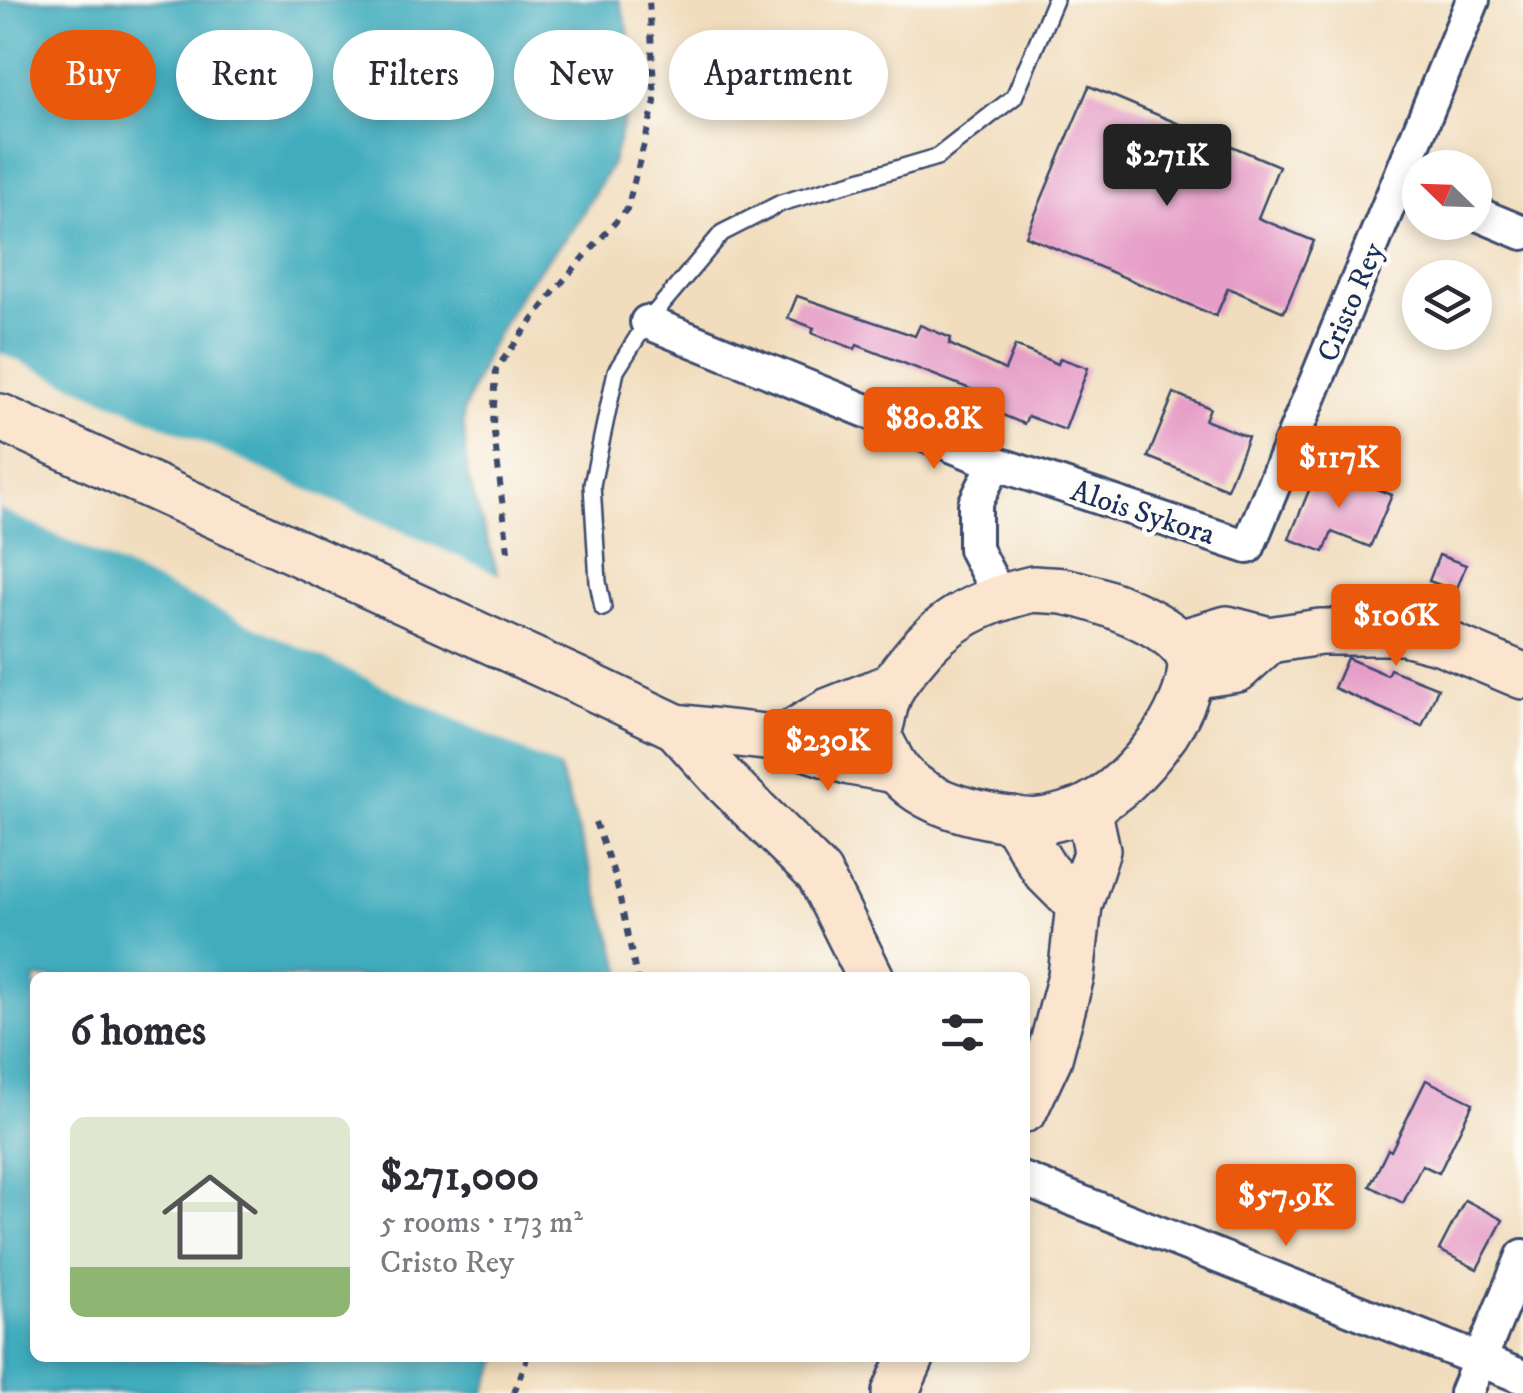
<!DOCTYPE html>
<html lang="en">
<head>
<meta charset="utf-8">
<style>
  body { margin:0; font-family:"IM FELL DW Pica",serif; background:#f7f7f7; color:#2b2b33; height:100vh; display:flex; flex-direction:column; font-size:38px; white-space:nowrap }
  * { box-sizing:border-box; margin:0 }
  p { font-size:32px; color:#7c7c81 }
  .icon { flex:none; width:55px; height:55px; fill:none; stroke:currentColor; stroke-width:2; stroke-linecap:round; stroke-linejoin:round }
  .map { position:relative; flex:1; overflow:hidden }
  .panel { position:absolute; left:30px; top:972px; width:1000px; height:390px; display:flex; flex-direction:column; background:#fff; border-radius:15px; box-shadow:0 5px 15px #0003 }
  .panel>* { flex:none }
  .top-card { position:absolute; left:30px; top:30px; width:1000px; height:90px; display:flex; gap:20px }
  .needle { width:65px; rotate:293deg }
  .controls { position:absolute; left:1402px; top:150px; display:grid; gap:20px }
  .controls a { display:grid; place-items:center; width:90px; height:90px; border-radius:50%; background:#fff; box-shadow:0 5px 15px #0003; font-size:50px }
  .price { position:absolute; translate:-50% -85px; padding:0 22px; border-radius:10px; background:#ea580c; color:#fff; font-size:32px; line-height:65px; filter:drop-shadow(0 2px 5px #0008) }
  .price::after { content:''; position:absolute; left:50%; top:60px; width:30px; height:22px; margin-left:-15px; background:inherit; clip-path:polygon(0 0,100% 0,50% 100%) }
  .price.selected { background:#222; color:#fff }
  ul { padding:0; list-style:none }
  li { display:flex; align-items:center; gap:30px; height:250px; padding:0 40px }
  li span { display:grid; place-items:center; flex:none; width:280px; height:200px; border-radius:15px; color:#555 }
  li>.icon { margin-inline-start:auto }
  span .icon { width:120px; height:120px; fill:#fffc; stroke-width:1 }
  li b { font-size:42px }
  h2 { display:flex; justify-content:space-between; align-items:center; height:120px; padding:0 40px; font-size:42px }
  .tag { padding:0 35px; border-radius:45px; background:#fff; box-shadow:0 5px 15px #0003; font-size:35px; line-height:90px }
  .tag.selected { background:#ea580c; color:#fff }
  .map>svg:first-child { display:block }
  .water { fill:#3facbd; stroke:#2d6e8e; stroke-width:2.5 }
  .pier { fill:#f1ddbd }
  .building { fill:#e69dc7 }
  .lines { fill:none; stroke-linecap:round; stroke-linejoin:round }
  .lane-casing { stroke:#3b496c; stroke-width:20 }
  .street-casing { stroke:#3b496c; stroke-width:38 }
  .secondary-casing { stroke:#3b496c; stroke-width:50 }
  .path { stroke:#3b496c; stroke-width:6; stroke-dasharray:8 8; stroke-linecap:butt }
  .lane { stroke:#fff; stroke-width:15 }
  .street { stroke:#fff; stroke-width:32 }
  .secondary { stroke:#fbe5cf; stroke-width:45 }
  .labels { text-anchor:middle; stroke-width:9; stroke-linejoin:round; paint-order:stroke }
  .street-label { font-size:30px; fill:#1b2f5e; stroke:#fdfcf7 }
</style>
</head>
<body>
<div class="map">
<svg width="1523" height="1393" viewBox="0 0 1523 1393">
  <rect width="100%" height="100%" fill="#fdfcf7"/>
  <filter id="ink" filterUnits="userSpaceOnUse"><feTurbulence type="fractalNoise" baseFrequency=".01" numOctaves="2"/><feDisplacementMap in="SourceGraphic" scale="20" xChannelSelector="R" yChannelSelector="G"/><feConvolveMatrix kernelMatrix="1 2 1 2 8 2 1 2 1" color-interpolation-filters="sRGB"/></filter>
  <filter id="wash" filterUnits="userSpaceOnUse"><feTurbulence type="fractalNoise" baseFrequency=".0048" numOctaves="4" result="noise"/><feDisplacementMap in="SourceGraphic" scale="40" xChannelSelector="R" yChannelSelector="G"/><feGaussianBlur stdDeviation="2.25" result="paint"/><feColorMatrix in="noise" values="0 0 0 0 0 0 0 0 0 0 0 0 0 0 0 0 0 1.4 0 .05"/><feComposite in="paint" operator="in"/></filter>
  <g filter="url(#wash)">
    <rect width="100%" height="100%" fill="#f1ddbd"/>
    <path class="water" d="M0 0H619L628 29 631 95 612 163 575 226 523 289 488 351 463 413 467 475 622 970V977L35 978V1358H499L484 1393H0Z"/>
    <path class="pier" d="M0 353 504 577 565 770 0 509Z"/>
    <g id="blocks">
      <g class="building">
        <path d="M1089 86 1279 166 1258 218 1314 241 1284 312 1228 288 1216 316 1026 236Z"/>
        <path d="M797 296 915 336 920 325 951 338 949 344 1005 370 1015 346 1058 364 1060 358 1088 368 1065 430 1028 416 1024 424 969 401 973 390 857 345 855 349 812 333 814 328 788 318Z"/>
        <path d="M1174 393 1210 408 1205 420 1248 437 1227 489 1148 457Z"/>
        <path d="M1319 466 1392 495 1370 547 1332 532 1324 552 1289 539Z"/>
        <path d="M1439 555 1466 565 1456 591 1429 581Z"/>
        <path d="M1347 658 1387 675 1390 669 1438 688 1422 726 1334 688Z"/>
        <path d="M1426 1080 1473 1103 1439 1173 1422 1165 1403 1203 1370 1186 1388 1149 1391 1151Z"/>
        <path d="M1465 1200 1503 1220 1477 1269 1439 1250Z"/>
      </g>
    </g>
  </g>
  <g filter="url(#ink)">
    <use href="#blocks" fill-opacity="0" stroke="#3b496c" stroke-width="2.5"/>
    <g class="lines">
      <defs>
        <path id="lane" d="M603 608 598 582 592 485 616 371 647 322 722 233 781 203 937 157 1014 97 1055 0"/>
        <g id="street">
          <path d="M1475 213 1523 233"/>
          <path d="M647 322 995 463 1248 547 1473 0"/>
          <path d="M995 463 975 504V549L1000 597"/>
          <path d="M1025 1180 1523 1377"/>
          <path d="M1466 1393 1523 1256"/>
        </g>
        <g id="secondary">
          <path d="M0 417 581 682 676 727 782 739 850 762 895 770"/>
          <path d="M1033 589C1043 590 1053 590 1063 591 1096 597 1173 623 1188 655 1198 675 1177 716 1166 733 1146 761 1121 790 1090 806 1080 812 1052 820 1040 821 1028 823 1014 819 1002 818 959 811 907 797 888 755 885 749 880 741 879 734 879 729 881 724 882 719 887 692 894 681 912 660 945 618 982 601 1033 589Z"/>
          <path d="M1179 643 1227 629 1269 640 1320 632H1404L1442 642 1523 676"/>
          <path d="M1190 676 1237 669 1269 640"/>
          <path d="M676 727 725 781 819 874 871 978"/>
          <path d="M782 739 829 711 890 687"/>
          <path d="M1013 819 1046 872 1079 905"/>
          <path d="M1025 1109 1049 1058 1071 976 1079 905 1097 850 1088 808"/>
          <path d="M895 1393 911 1358"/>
        </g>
      </defs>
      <use href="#lane" class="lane-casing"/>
      <use href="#street" class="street-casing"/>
      <use href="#secondary" class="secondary-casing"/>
      <g class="path">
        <path d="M508 551 493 424 496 369 556 289 627 209 655 102 649 0"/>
        <path d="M595 822 615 876 637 978"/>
        <path d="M514 1393 527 1358"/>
      </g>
      <use href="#lane" class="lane"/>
      <use href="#street" class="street"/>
      <use href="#secondary" class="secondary"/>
    </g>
  </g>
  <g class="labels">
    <g class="street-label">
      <text transform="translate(1350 302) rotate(-67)" y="10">Cristo Rey</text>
      <text transform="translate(1143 512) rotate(18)" y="10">Alois Sykora</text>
    </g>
  </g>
</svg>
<div class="controls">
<a><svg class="needle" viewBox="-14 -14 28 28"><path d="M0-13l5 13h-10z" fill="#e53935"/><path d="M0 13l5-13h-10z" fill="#7c7c81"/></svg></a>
<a><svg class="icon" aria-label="layers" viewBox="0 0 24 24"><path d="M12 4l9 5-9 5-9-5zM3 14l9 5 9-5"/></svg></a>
</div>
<b class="price selected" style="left:1167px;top:209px">$271K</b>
<b class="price" style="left:934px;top:472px">$80.8K</b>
<b class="price" style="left:1339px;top:511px">$117K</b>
<b class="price" style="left:1396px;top:669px">$106K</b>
<b class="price" style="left:828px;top:794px">$230K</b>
<b class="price" style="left:1286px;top:1249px">$57.9K</b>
<div class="top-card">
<a class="tag selected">Buy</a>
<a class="tag">Rent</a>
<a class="tag">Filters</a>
<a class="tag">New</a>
<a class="tag">Apartment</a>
</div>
<section class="panel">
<h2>6 homes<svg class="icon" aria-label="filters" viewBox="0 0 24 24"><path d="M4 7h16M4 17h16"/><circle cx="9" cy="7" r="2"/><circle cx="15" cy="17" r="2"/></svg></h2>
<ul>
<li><span style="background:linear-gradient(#dfe7d0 75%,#8fb573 0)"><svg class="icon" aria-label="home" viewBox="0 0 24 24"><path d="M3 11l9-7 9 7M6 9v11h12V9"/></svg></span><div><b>$271,000</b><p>5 rooms · 173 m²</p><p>Cristo Rey</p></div></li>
</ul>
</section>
</div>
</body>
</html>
